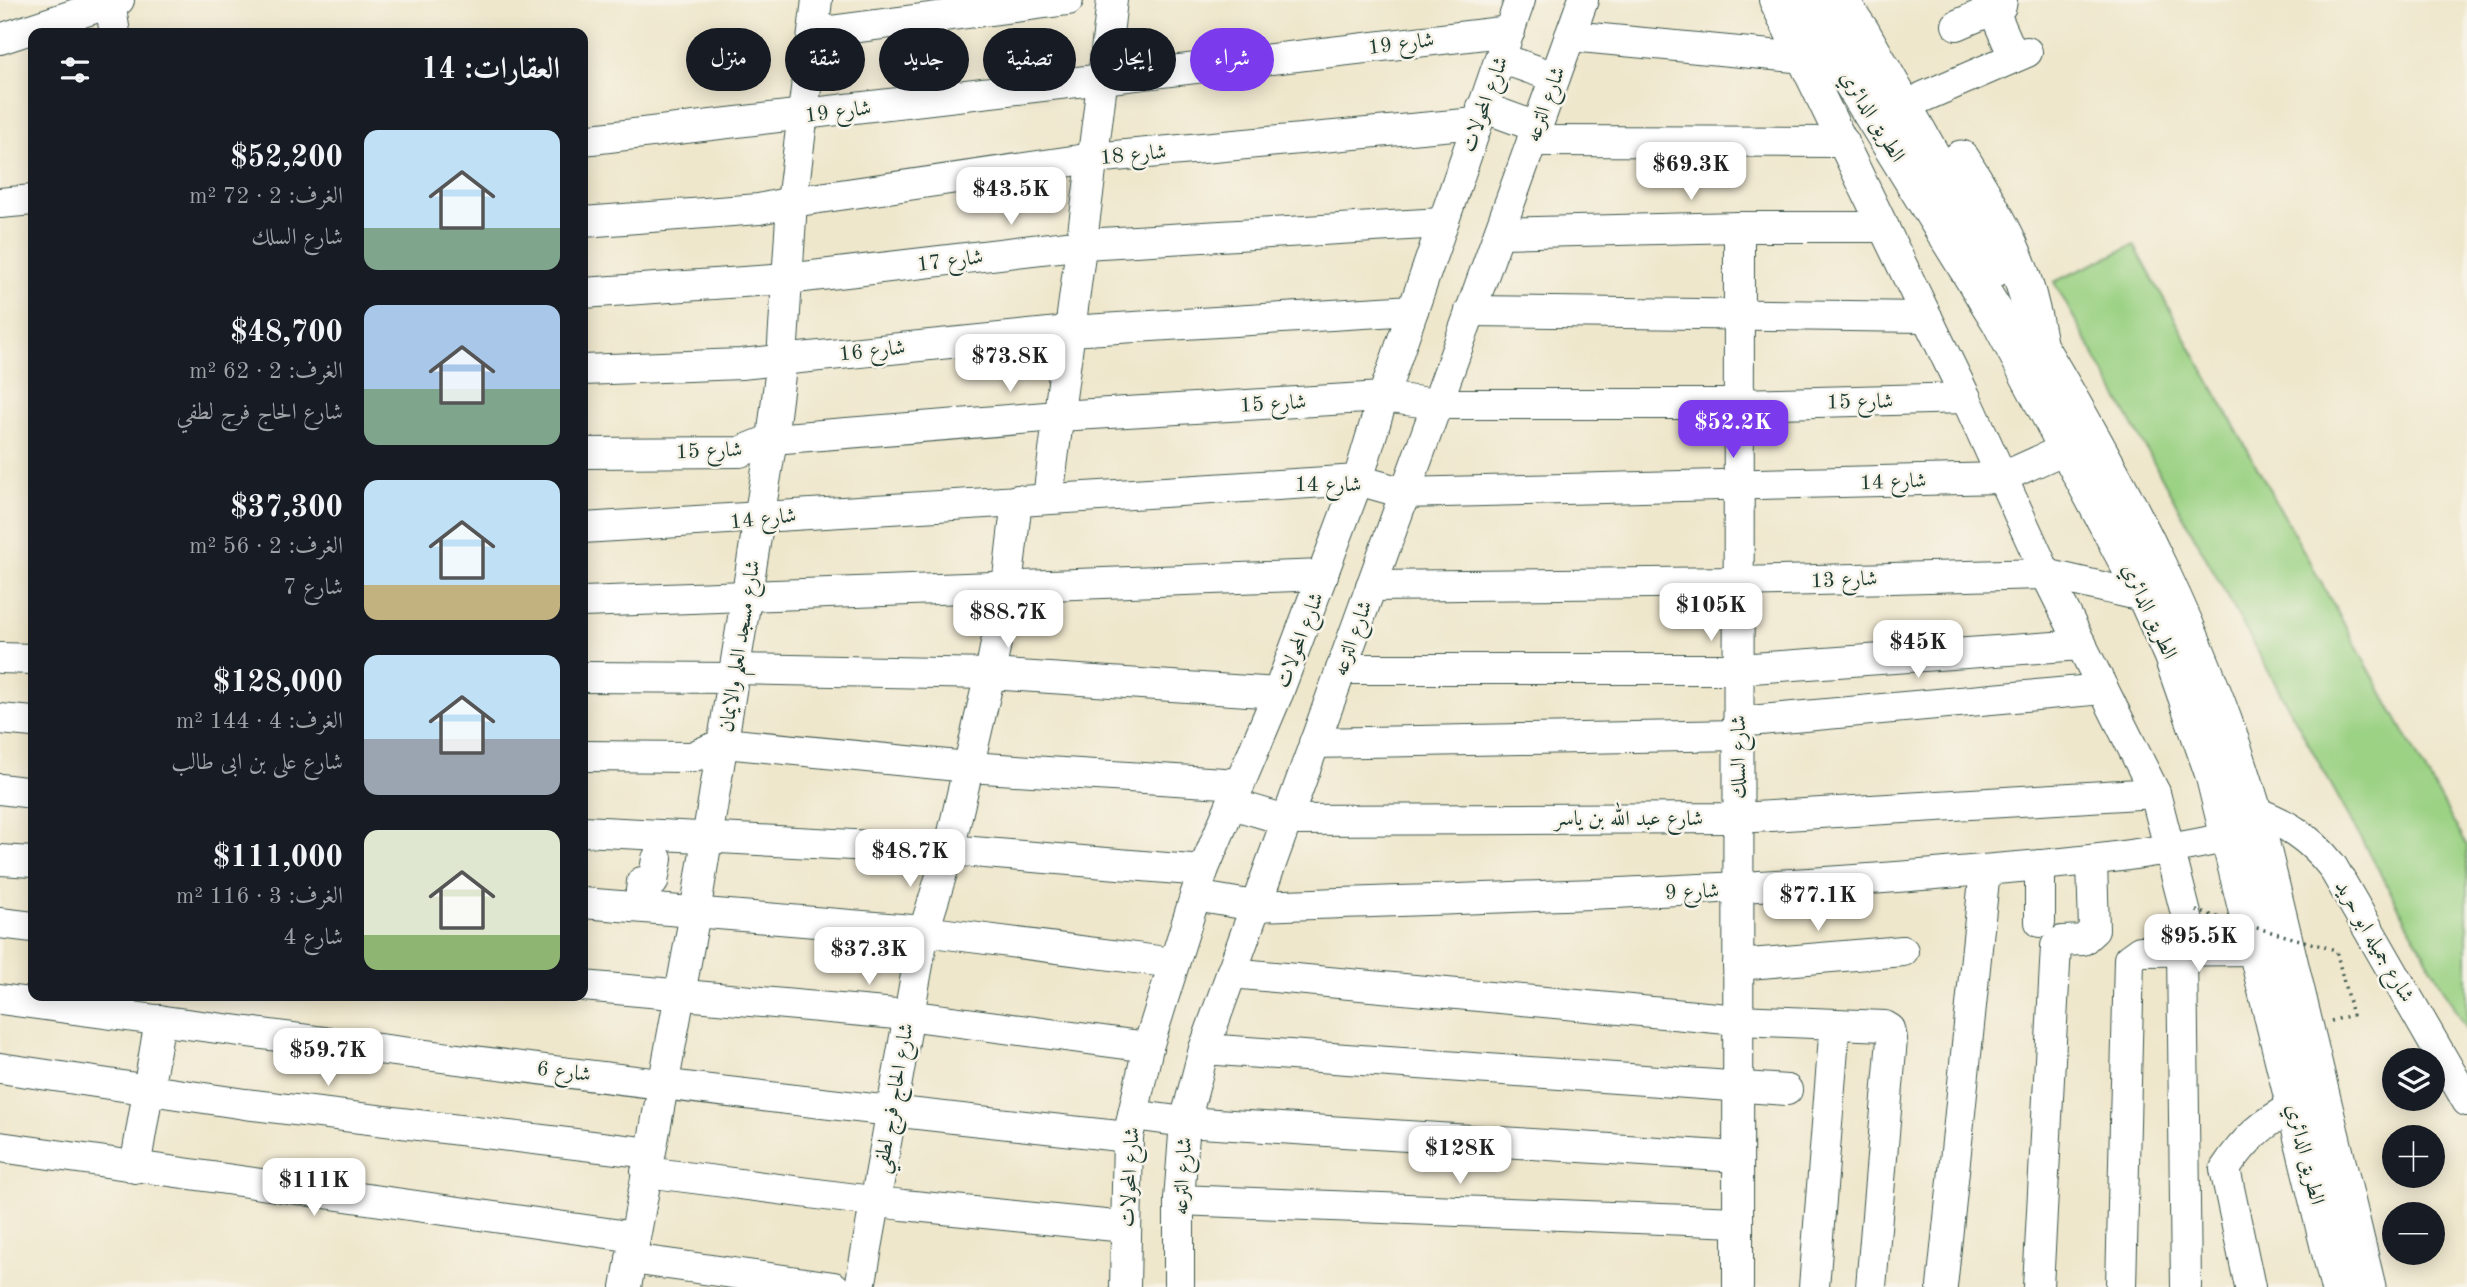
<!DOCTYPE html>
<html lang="ar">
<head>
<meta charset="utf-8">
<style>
  body { margin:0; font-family:"Old Standard TT",Amiri,serif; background:#242831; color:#f1f3f6; direction:rtl; height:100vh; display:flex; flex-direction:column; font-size:26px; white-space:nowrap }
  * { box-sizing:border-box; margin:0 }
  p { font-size:23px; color:#9ea1a6 }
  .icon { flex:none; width:38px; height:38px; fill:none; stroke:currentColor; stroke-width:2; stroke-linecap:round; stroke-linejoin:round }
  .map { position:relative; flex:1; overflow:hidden; direction:ltr }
  .side { position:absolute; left:28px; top:28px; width:560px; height:973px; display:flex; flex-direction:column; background:#171b24; border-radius:14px; box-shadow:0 4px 18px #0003; direction:rtl }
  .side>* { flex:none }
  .top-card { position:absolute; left:609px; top:28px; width:665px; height:63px; direction:rtl; display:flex; gap:14px }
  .tools { position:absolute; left:2382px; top:1048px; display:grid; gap:14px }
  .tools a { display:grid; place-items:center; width:63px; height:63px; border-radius:50%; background:#171b24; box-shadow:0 4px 18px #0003; font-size:35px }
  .price { position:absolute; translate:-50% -60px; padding:0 16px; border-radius:14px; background:#fff; color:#222; font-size:23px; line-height:46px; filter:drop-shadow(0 2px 4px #0008) }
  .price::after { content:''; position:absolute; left:50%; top:42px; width:21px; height:16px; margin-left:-10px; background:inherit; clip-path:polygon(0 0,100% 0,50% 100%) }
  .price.current { background:#7c3aed; color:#fff }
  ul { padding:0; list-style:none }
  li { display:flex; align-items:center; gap:21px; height:175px; padding:0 28px }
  li span { display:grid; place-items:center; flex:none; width:196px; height:140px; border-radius:14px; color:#555 }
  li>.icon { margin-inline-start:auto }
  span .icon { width:84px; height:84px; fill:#fffc; stroke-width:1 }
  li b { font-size:30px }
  h2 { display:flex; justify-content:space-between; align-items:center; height:84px; padding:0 28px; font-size:30px }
  .chip { padding:0 24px; border-radius:32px; background:#171b24; box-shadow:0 4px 18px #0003; font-size:24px; line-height:63px }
  .chip.current { background:#7c3aed; color:#fff }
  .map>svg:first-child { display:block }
  .green { fill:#9bd284; stroke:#5d885c; stroke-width:2 }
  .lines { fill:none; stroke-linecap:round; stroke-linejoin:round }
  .minor-casing { stroke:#3e564b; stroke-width:32 }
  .major-casing { stroke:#3e564b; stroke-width:39 }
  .path { stroke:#3e564b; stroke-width:3.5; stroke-dasharray:2 5; stroke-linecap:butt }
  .minor { stroke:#fff; stroke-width:30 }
  .major { stroke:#fff; stroke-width:37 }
  .path-bridge { stroke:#3e564b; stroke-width:3.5; stroke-dasharray:2 5; stroke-linecap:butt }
  .labels { text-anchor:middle; stroke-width:5; stroke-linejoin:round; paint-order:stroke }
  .street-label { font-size:21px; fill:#1f3d34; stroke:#f7f3e8 }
</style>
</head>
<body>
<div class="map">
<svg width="2467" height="1287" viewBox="0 0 2467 1287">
  <rect width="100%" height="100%" fill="#f7f3e8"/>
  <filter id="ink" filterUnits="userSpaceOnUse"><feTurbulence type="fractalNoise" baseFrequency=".0143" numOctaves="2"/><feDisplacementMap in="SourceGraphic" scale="14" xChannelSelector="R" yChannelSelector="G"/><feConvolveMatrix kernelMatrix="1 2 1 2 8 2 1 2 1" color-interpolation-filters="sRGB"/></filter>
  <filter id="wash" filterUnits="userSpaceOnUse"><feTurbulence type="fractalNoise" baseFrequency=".00686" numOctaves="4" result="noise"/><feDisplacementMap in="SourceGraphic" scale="28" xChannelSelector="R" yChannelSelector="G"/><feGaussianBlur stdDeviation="1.57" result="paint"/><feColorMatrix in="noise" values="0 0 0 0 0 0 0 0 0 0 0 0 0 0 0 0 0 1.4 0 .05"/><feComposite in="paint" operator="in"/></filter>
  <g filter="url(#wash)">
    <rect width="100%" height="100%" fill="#efe7cc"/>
    <path class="green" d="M2134 245 2467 846V1031L2054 282Z"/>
  </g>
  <g filter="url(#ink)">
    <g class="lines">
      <defs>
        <g id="minor">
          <path d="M1774 0 1966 398 2046 574 2155 793 2195 949"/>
          <path d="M110 3 115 33"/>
          <path d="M1993 9 2014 57"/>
          <path d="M1957 25 2001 6 2002 0"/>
          <path d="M814 33 1068 0"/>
          <path d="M1570 36 1804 58"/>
          <path d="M0 39 119 0"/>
          <path d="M1500 58 1555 77"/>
          <path d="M1923 97 2027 52"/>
          <path d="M1482 107 1537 127"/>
          <path d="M583 140 1510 31"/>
          <path d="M1532 141 1844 142"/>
          <path d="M0 203 33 200"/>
          <path d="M583 222 759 209 792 202 1093 158 1476 123"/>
          <path d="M1499 233 1739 227H1884"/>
          <path d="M583 293 787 279 1084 244 1442 223"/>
          <path d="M1470 311 1927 317"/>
          <path d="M583 370 741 364 1069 331 1413 310"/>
          <path d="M583 453 740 452 772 439 1058 416 1383 397 1437 404H1739L1966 398"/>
          <path d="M1048 498C1069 332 1093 167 1112 0"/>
          <path d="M583 528 1358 480 1404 493 2001 478 2067 448"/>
          <path d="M1371 586 1739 582 2046 574 2146 597"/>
          <path d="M583 602 1323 575"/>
          <path d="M0 658 33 659"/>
          <path d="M735 669 990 674 1278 693"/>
          <path d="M1341 669H1738L2082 645"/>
          <path d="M583 677 734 678"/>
          <path d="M0 719 33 722"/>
          <path d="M1738 722 2103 689"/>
          <path d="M1314 743 1738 735"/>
          <path d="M583 756 692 757 724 743 968 767 1240 784"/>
          <path d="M0 789 33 793"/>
          <path d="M1232 804 1286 820 1738 818 2155 793"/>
          <path d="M2253 811C2286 823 2309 837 2332 866L2467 1101"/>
          <path d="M583 831 949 850 1203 871"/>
          <path d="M0 860 33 862"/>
          <path d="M2040 865V922"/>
          <path d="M1195 896 1255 906C1474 898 1692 893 1910 876 2017 867 2124 861 2229 837"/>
          <path d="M583 903 924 931 1174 963"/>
          <path d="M639 907 642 882H653L657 859"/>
          <path d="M0 923 33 927"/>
          <path d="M2182 949 2186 1287"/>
          <path d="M1738 965 1903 951"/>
          <path d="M1231 973 1738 1020 1885 1026 1890 1029 1892 1039 1871 1287"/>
          <path d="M583 986 907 1015 1148 1047"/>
          <path d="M0 999C375 1050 751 1097 1128 1137"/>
          <path d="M1204 1049 1787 1090"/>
          <path d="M0 1068 245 1104 650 1153"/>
          <path d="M1133 1115 1185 1122 1738 1157"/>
          <path d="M0 1147 635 1237"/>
          <path d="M135 1168 160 1020"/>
          <path d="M646 1172 903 1205 1125 1227"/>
          <path d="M1179 1200 1738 1222"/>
          <path d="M631 1259 834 1287"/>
          <path d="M626 1287 695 913 772 439 782 359 792 202 817 0"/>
          <path d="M860 1287 924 931 949 850 990 674 1007 586 1017 500"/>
          <path d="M1125 1287 1128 1137 1148 1047 1203 871 1278 693 1358 480 1383 397 1520 0"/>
          <path d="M1179 1287V1200L1185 1122 1204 1049 1583 0"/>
          <path d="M1738 1287 1739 227"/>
          <path d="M1814 1287 1835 1024"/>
          <path d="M1942 1287 1985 870"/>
          <path d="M2038 1287 2056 946 2062 941 2083 940 2094 930 2092 861"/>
          <path d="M2121 1287 2129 959 2140 951 2257 950"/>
          <path d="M2250 1287 2225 1169C2245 1139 2264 1122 2295 1106"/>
        </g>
        <g id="major">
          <path d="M1801 0 2000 321 2146 597 2172 655 2214 775 2339 1287"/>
          <path d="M1839 0 1861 32 1995 268"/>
          <path d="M1961 159C2002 226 2025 264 2038 343"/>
          <path d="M2042 352C2130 500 2204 645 2253 811L2367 1287"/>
        </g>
      </defs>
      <use href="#minor" class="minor-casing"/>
      <use href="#major" class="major-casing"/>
      <path class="path" d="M2331 1021 2352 1015 2336 950"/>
      <use href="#minor" class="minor"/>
      <use href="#major" class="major"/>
      <path class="path-bridge" d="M2196 911 2336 950"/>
    </g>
  </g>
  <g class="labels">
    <g class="street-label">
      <text transform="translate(1401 43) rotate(-7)" y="7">شارع 19</text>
      <text transform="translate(1484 104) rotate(-70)" y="7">شارع المحولات</text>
      <text transform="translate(1545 104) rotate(-70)" y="7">شارع الترعه</text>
      <text transform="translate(838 111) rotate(-7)" y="7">شارع 19</text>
      <text transform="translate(1873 116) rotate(58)" y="7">الطريق الدائري</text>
      <text transform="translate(1133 154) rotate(-5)" y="7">شارع 18</text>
      <text transform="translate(950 260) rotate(-7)" y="7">شارع 17</text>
      <text transform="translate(872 350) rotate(-6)" y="7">شارع 16</text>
      <text transform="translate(1860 401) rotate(-1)" y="7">شارع 15</text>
      <text transform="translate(1273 403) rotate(-3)" y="7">شارع 15</text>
      <text transform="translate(709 450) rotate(-2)" y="7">شارع 15</text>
      <text transform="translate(1893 481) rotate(-2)" y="7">شارع 14</text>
      <text x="1328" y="491">شارع 14</text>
      <text transform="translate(763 518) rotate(-6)" y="7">شارع 14</text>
      <text transform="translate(1844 579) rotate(-2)" y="7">شارع 13</text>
      <text transform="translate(2150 611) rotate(65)" y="7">الطريق الدائري</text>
      <text transform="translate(1352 638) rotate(-70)" y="7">شارع الترعه</text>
      <text transform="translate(1299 640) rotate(-69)" y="7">شارع المحولات</text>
      <text transform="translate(739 646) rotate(-81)" y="7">شارع مسجد العلم والايمان</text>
      <text transform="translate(1738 757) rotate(-90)" y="7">شارع السلك</text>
      <text x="1629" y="825">شارع عبد الله بن ياسر</text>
      <text transform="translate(1692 891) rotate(-2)" y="7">شارع 9</text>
      <text transform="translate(2375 941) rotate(60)" y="7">شارع جميله ابو حريد</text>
      <text transform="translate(564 1071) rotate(7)" y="7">شارع 6</text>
      <text transform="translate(893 1098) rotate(-80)" y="7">شارع الحاج فرج لطفي</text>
      <text transform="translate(2306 1154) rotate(76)" y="7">الطريق الدائري</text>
      <text transform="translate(1182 1176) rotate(-87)" y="7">شارع الترعه</text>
      <text transform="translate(1129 1177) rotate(-87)" y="7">شارع المحولات</text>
    </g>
  </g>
</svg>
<div class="tools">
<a><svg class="icon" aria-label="layers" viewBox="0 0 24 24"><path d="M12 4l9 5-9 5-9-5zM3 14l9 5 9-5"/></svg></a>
<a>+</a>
<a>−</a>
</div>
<b class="price" style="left:1691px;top:202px">$69.3K</b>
<b class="price" style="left:1011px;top:227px">$43.5K</b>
<b class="price" style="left:1010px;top:394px">$73.8K</b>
<b class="price current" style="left:1733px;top:460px">$52.2K</b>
<b class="price" style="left:1711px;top:643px">$105K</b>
<b class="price" style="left:1008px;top:650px">$88.7K</b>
<b class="price" style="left:1918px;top:680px">$45K</b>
<b class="price" style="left:910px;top:889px">$48.7K</b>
<b class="price" style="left:1818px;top:933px">$77.1K</b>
<b class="price" style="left:2199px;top:974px">$95.5K</b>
<b class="price" style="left:869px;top:987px">$37.3K</b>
<b class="price" style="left:328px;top:1088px">$59.7K</b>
<b class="price" style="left:1460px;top:1186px">$128K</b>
<b class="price" style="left:314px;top:1218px">$111K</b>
<div class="top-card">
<a class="chip current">شراء</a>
<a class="chip">إيجار</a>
<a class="chip">تصفية</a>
<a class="chip">جديد</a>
<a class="chip">شقة</a>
<a class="chip">منزل</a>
</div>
<section class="side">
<h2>العقارات: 14<svg class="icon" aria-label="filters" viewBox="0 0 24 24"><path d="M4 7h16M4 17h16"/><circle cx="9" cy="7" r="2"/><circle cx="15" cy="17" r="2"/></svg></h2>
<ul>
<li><span style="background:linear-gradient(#bfe0f5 70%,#7fa58c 0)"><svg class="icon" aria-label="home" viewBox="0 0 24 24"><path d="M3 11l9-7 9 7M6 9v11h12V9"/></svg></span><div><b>$52,200</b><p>الغرف: 2 · 72 m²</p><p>شارع السلك</p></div></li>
<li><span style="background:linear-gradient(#a9c7e8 60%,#7fa58c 0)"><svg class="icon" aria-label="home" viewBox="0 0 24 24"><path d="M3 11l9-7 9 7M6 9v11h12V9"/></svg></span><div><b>$48,700</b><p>الغرف: 2 · 62 m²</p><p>شارع الحاج فرج لطفي</p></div></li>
<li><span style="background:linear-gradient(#bfe0f5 75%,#c2b280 0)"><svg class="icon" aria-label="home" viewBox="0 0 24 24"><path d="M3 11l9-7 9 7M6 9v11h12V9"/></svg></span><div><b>$37,300</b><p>الغرف: 2 · 56 m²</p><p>شارع 7</p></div></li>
<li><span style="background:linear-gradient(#bfe0f5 60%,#9aa5b1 0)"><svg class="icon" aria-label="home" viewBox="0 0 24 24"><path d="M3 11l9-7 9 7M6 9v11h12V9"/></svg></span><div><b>$128,000</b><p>الغرف: 4 · 144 m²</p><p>شارع على بن ابى طالب</p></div></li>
<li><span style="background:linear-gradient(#dfe7d0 75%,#8fb573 0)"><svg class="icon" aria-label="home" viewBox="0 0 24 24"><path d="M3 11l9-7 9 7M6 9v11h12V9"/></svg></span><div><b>$111,000</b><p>الغرف: 3 · 116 m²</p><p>شارع 4</p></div></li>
</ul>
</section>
</div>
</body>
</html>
